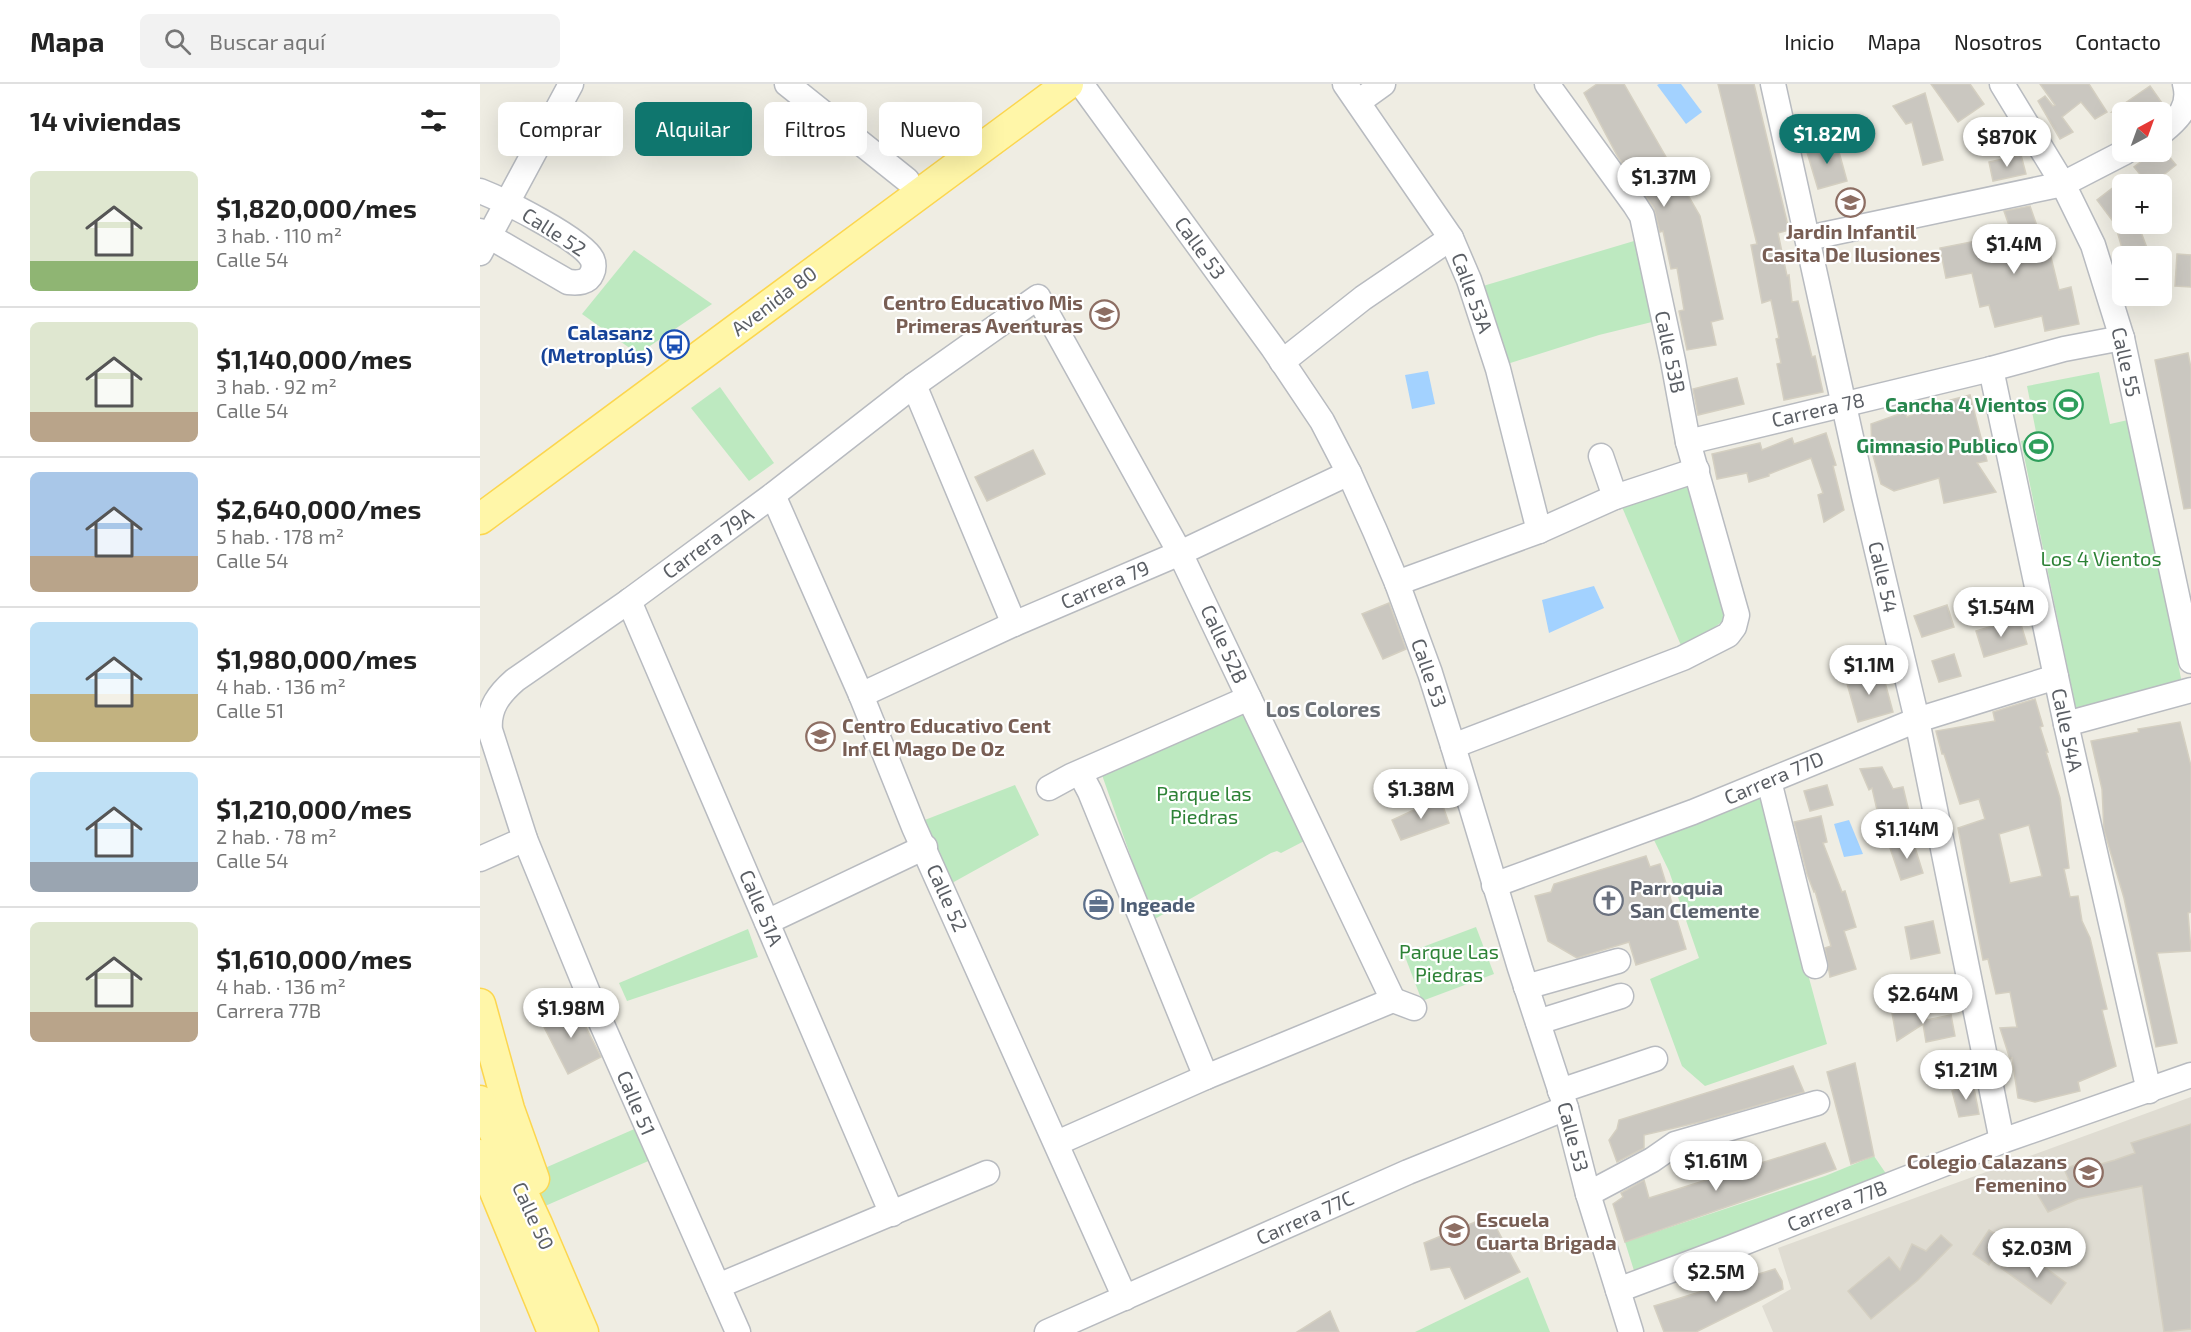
<!DOCTYPE html>
<html lang="es">
<head>
<meta charset="utf-8">
<style>
  body { margin:0; font-family:"Exo 2",sans-serif; background:#f2f2f2; color:#222; height:100vh; display:flex; flex-direction:column; font-size:22px; white-space:nowrap }
  * { box-sizing:border-box; margin:0 }
  p { font-size:20px; color:#767676 }
  .icon { flex:none; width:33px; height:33px; fill:none; stroke:currentColor; stroke-width:2; stroke-linecap:round; stroke-linejoin:round }
  .map { position:relative; flex:1; overflow:hidden }
  .side { display:flex; flex-direction:column; background:#fff; width:480px }
  .side>* { flex:none }
  .hud { position:absolute; left:18px; top:18px; width:570px; height:54px; display:flex; gap:12px }
  .needle { width:39px; rotate:41deg }
  .controls { position:absolute; left:1632px; top:18px; display:grid; gap:12px }
  .controls a { display:grid; place-items:center; width:60px; height:60px; border-radius:9px; background:#fff; box-shadow:0 6px 24px #0002; font-size:30px }
  .price { position:absolute; translate:-50% -51px; padding:0 14px; border-radius:21px; background:#fff; color:#222; font-size:20px; line-height:39px; filter:drop-shadow(0 2px 3px #0008) }
  .price::after { content:''; position:absolute; left:50%; top:36px; width:18px; height:14px; margin-left:-9px; background:inherit; clip-path:polygon(0 0,100% 0,50% 100%) }
  .price.selected { background:#0f766e; color:#fff }
  ul { padding:0; list-style:none }
  li { display:flex; align-items:center; gap:18px; height:150px; padding:0 30px }
  li+li { border-top:2px solid #e0e0e0 }
  li span { display:grid; place-items:center; flex:none; width:168px; height:120px; border-radius:9px; color:#555 }
  li>.icon { margin-inline-start:auto }
  span .icon { width:72px; height:72px; fill:#fffc; stroke-width:1 }
  li b { font-size:26px }
  h2 { display:flex; justify-content:space-between; align-items:center; height:72px; padding:0 30px; font-size:26px }
  .chip { padding:0 21px; border-radius:9px; background:#fff; box-shadow:0 6px 24px #0002; font-size:21px; line-height:54px }
  .chip.selected { background:#0f766e; color:#fff }
  header { display:flex; align-items:center; gap:36px; box-sizing:border-box; height:84px; padding:0 30px; background:#fff; border-bottom:2px solid #e0e0e0 }
  header strong { font-size:28px }
  nav { display:flex; gap:33px; margin-inline-start:auto; font-size:21px }
  .search { width:420px; height:54px; background:#f2f2f2; display:flex; align-items:center; gap:15px; box-sizing:border-box; padding:0 21px; border-radius:9px; color:#767676; font-size:22px }
  main { display:flex; flex:1; min-height:0 }
  .map>svg:first-child { display:block }
  .education { fill:#dfdcd2 }
  .green { fill:#bde9c0 }
  .water { fill:#a3d2ff }
  .building { fill:#cac7c0; stroke:#d4cfc1; stroke-width:1.5; fill-rule:evenodd }
  .lines { fill:none; stroke-linecap:round; stroke-linejoin:round }
  .minor-casing { stroke:#b8bbc0; stroke-width:27 }
  .major-casing { stroke:#fcd64f; stroke-width:33 }
  .minor { stroke:#fff; stroke-width:24 }
  .major { stroke:#fff6a8; stroke-width:30 }
  .labels { text-anchor:middle; stroke-width:4.5; stroke-linejoin:round; paint-order:stroke }
  .street-label { font-size:20px; fill:#5b5f65; stroke:#fff }
  .education-label { font-size:20px; font-weight:bold; fill:#785e54; stroke:#fff; text-anchor:end }
  .transit-label { font-size:20px; font-weight:bold; fill:#164399; stroke:#fff; text-anchor:end }
  .leisure-label { font-size:20px; font-weight:bold; fill:#27864d; stroke:#fff; text-anchor:end }
  .park-label { font-size:20px; fill:#2d8236; stroke:#fff }
  .worship-label { font-size:20px; font-weight:bold; fill:#5b616d; stroke:#fff; text-anchor:start }
  .service-label { font-size:20px; font-weight:bold; fill:#4e5e75; stroke:#fff; text-anchor:start }
  .neighbourhood-label { font-size:21px; font-weight:bold; fill:#6c7177; stroke:#fff }
</style>
</head>
<body>
<header>
<strong>Mapa</strong>
<div class="search"><svg class="icon" aria-label="search" viewBox="0 0 24 24"><circle cx="10" cy="10" r="6"/><path d="M15 15l6 6"/></svg>Buscar aquí</div>
<nav><a>Inicio</a><a>Mapa</a><a>Nosotros</a><a>Contacto</a></nav>
</header>
<main>
<section class="side">
<h2>14 viviendas<svg class="icon" aria-label="filters" viewBox="0 0 24 24"><path d="M4 7h16M4 17h16"/><circle cx="9" cy="7" r="2"/><circle cx="15" cy="17" r="2"/></svg></h2>
<ul>
<li><span style="background:linear-gradient(#dfe7d0 75%,#8fb573 0)"><svg class="icon" aria-label="home" viewBox="0 0 24 24"><path d="M3 11l9-7 9 7M6 9v11h12V9"/></svg></span><div><b>$1,820,000/mes</b><p>3 hab. · 110 m²</p><p>Calle 54</p></div></li>
<li><span style="background:linear-gradient(#dfe7d0 75%,#b9a48a 0)"><svg class="icon" aria-label="home" viewBox="0 0 24 24"><path d="M3 11l9-7 9 7M6 9v11h12V9"/></svg></span><div><b>$1,140,000/mes</b><p>3 hab. · 92 m²</p><p>Calle 54</p></div></li>
<li><span style="background:linear-gradient(#a9c7e8 70%,#b9a48a 0)"><svg class="icon" aria-label="home" viewBox="0 0 24 24"><path d="M3 11l9-7 9 7M6 9v11h12V9"/></svg></span><div><b>$2,640,000/mes</b><p>5 hab. · 178 m²</p><p>Calle 54</p></div></li>
<li><span style="background:linear-gradient(#bfe0f5 60%,#c2b280 0)"><svg class="icon" aria-label="home" viewBox="0 0 24 24"><path d="M3 11l9-7 9 7M6 9v11h12V9"/></svg></span><div><b>$1,980,000/mes</b><p>4 hab. · 136 m²</p><p>Calle 51</p></div></li>
<li><span style="background:linear-gradient(#bfe0f5 75%,#9aa5b1 0)"><svg class="icon" aria-label="home" viewBox="0 0 24 24"><path d="M3 11l9-7 9 7M6 9v11h12V9"/></svg></span><div><b>$1,210,000/mes</b><p>2 hab. · 78 m²</p><p>Calle 54</p></div></li>
<li><span style="background:linear-gradient(#dfe7d0 75%,#b9a48a 0)"><svg class="icon" aria-label="home" viewBox="0 0 24 24"><path d="M3 11l9-7 9 7M6 9v11h12V9"/></svg></span><div><b>$1,610,000/mes</b><p>4 hab. · 136 m²</p><p>Carrera 77B</p></div></li>
</ul>
</section>
<div class="map">
<svg width="1711" height="1248" viewBox="0 0 1711 1248">
  <rect width="100%" height="100%" fill="#efede3"/>
  <path class="education" d="M1711 1013V1248H1293L1282 1222 1311 1205 1298 1164Z"/>
  <g class="green">
    <path d="M1154 157 1176 237 1119 251 1024 281 1003 202Z"/>
    <path d="M154 166 232 220 158 270 102 230Z"/>
    <path d="M1619 288 1630 340 1648 336 1703 604 1596 625 1541 357 1557 353 1547 302Z"/>
    <path d="M240 303 294 379 269 397 211 324Z"/>
    <path d="M1215 388 1250 532 1203 566 1139 416Z"/>
    <path d="M762 619 832 753 801 769 797 767 791 769 673 836 622 691Z"/>
    <path d="M535 701 559 751 472 799 437 739Z"/>
    <path d="M1280 714 1347 960 1225 1002 1202 982 1170 895 1219 874 1189 787 1174 756Z"/>
    <path d="M996 843 1014 890 942 917 924 870Z"/>
    <path d="M268 845 278 873 147 917 139 899Z"/>
    <path d="M159 1043 173 1075 49 1129 35 1097Z"/>
    <path d="M1394 1072 1409 1094 1156 1193 1145 1158 1345 1092Z"/>
    <path d="M1048 1193 1070 1248H935Z"/>
  </g>
  <g class="water">
    <path d="M1179 0H1201L1222 28 1206 40 1177 1Z"/>
    <path d="M948 287 955 320 932 325 925 291Z"/>
    <path d="M1114 502 1124 524 1069 549 1062 516Z"/>
    <path d="M1369 736 1383 770 1364 773 1354 740Z"/>
  </g>
  <g class="building">
    <path d="M1117 0H1144L1220 132 1243 235 1231 238 1236 261 1207 266 1199 227 1204 226 1197 184 1191 185 1183 147 1180 148 1174 124 1138 73 1104 9Z"/>
    <path d="M1238 0H1274L1309 146 1298 149 1307 192 1309 191 1312 218 1318 217 1332 273 1335 272 1343 308 1304 316 1297 280 1301 279 1296 255 1299 254 1291 216 1282 219 1271 161 1277 160Z"/>
    <path d="M1451 0H1490L1504 20 1478 38Z"/>
    <path d="M1560 0H1609L1627 28 1615 35 1601 18 1582 33 1593 48 1580 55 1558 17 1565 12 1573 22 1575 21Z"/>
    <path d="M1670 2 1682 19 1669 28H1632Z"/>
    <path d="M1445 9 1463 76 1443 81 1432 38 1426 40 1413 22Z"/>
    <path d="M1356 57 1367 97 1338 105 1326 65Z"/>
    <path d="M1682 64 1696 81 1672 100H1668L1654 83 1674 68H1682Z"/>
    <path d="M1541 71 1546 90 1513 97 1509 78Z"/>
    <path d="M1635 102 1642 111V140H1658L1667 164 1644 171 1635 140 1617 116Z"/>
    <path d="M1550 122 1564 162 1568 161 1579 206 1591 203 1599 240 1565 247 1562 232 1515 243 1509 221 1500 223 1492 189 1466 194 1460 164 1532 150 1524 127Z"/>
    <path d="M1697 170 1711 171V203L1695 202Z"/>
    <path d="M1708 269 1711 284V424L1704 425 1675 276Z"/>
    <path d="M1257 294 1264 320 1218 331 1213 305Z"/>
    <path d="M1490 311 1507 377 1497 379 1516 408 1464 419 1459 394 1414 407 1401 400 1392 368 1391 340 1425 328 1427 333 1459 319Z"/>
    <path d="M1346 349 1356 381 1353 382 1364 426 1344 438 1338 411 1343 409 1331 374 1289 390V392L1269 398 1267 389 1237 395 1232 370 1280 359 1282 366 1312 354 1314 360Z"/>
    <path d="M553 366 565 390 507 417 495 393Z"/>
    <path d="M909 519 926 565 903 575 882 530Z"/>
    <path d="M1467 521 1474 543 1442 553 1434 532Z"/>
    <path d="M1539 534 1547 560 1504 573 1496 547Z"/>
    <path d="M1474 570 1481 592 1459 598 1452 577Z"/>
    <path d="M1394 588 1396 593 1403 591 1413 628 1378 638 1366 596Z"/>
    <path d="M1555 615 1563 642 1560 643 1568 668H1566L1580 714 1589 784 1584 785 1590 813 1598 812 1602 837 1610 854 1627 925 1622 926 1636 982 1598 998 1600 1007 1555 1018 1538 1014 1532 974 1530 975 1520 944 1537 943 1530 908 1516 910 1508 875 1503 876 1478 744 1505 735 1499 715 1480 720 1464 670H1462L1456 647 1515 637 1513 628ZM1549 741 1562 792 1530 799 1519 750Z"/>
    <path d="M1700 638 1711 682V828L1708 829 1711 867 1677 869 1697 959 1676 963 1644 814 1624 746 1622 705 1611 657 1659 648 1658 645Z"/>
    <path d="M1402 683 1413 705 1423 703 1430 732 1400 739 1392 704 1389 706 1380 685Z"/>
    <path d="M1347 701 1353 721 1330 727 1324 707Z"/>
    <path d="M960 714 969 739 921 756 912 736Z"/>
    <path d="M1341 732 1347 758 1343 759 1362 808 1365 807 1376 843 1364 847 1376 885 1350 893 1345 864 1351 862 1335 807 1334 808 1327 790 1314 738Z"/>
    <path d="M1433 757 1443 789 1421 796 1410 764Z"/>
    <path d="M1166 772 1170 783 1180 780 1206 865 1156 881 1149 858 1097 874 1068 857 1055 812 1071 808 1074 800Z"/>
    <path d="M1453 837 1460 869 1431 875 1425 843Z"/>
    <path d="M94 920 121 973 88 990 61 937Z"/>
    <path d="M1445 923 1447 936 1471 931 1475 952 1446 958 1443 940 1417 957 1412 929Z"/>
    <path d="M1375 979 1394 1072 1371 1080 1347 988Z"/>
    <path d="M1313 982 1324 1008 1220 1038 1164 1051V1064L1137 1078 1129 1056 1137 1045 1139 1036Z"/>
    <path d="M1493 999 1499 1030 1479 1033 1472 1007Z"/>
    <path d="M1711 1040V1245L1684 1248 1662 1102 1598 1115 1568 1128 1556 1108 1589 1096 1584 1085 1604 1078 1607 1084 1635 1076 1655 1069 1651 1059Z"/>
    <path d="M1345 1059 1356 1085 1145 1158 1133 1120 1143 1113 1141 1109 1164 1096 1169 1114Z"/>
    <path d="M1010 1132 1040 1188 985 1215 970 1183 951 1186 944 1159Z"/>
    <path d="M1509 1146 1525 1156 1509 1181 1493 1170Z"/>
    <path d="M1461 1151 1472 1161 1438 1196 1391 1235 1368 1207 1409 1173 1420 1186 1432 1160 1446 1167Z"/>
    <path d="M1555 1176 1586 1199 1571 1220 1521 1184Z"/>
    <path d="M1295 1185 1302 1197 1303 1205 1216 1248H1184L1174 1222Z"/>
    <path d="M850 1227 859 1248H817Z"/>
  </g>
  <g class="lines">
    <defs>
      <g id="minor">
        <path d="M307 0 427 96"/>
        <path d="M601 0 793 264 842 337 869 389 895 447 917 499 950 589 973 662 1040 884 1086 1024 1108 1110 1151 1248"/>
        <path d="M865 0 971 154 989 196 1018 285 1059 447"/>
        <path d="M1293 0 1384 412 1437 636 1522 1057"/>
        <path d="M1522 0 1583 100 1613 161 1642 254 1711 577"/>
        <path d="M878 18 903 0"/>
        <path d="M1682 48C1698 35 1711 23 1705 0"/>
        <path d="M0 107C23 116 102 155 112 175 114 179 114 185 112 189 108 199 98 199 88 198L0 147"/>
        <path d="M1328 154 1583 100 1645 68"/>
        <path d="M0 169 91 0"/>
        <path d="M802 278 883 214 971 154"/>
        <path d="M1511 285 1586 640 1669 1007"/>
        <path d="M434 301 534 540"/>
        <path d="M1208 358 1511 285 1584 265 1642 254"/>
        <path d="M1121 372 1135 413"/>
        <path d="M293 411 381 611 434 743 645 1214"/>
        <path d="M917 499 1059 447 1135 413 1217 386"/>
        <path d="M149 517 412 1130"/>
        <path d="M381 611 534 540 700 469 869 389"/>
        <path d="M1586 640 1711 606"/>
        <path d="M973 662 1203 574 1248 551 1254 543 1257 531 1208 358 1193 277 1162 132 1155 121 1067 0"/>
        <path d="M600 689 610 708 726 993"/>
        <path d="M1289 697 1335 882"/>
        <path d="M569 704 591 692 769 614"/>
        <path d="M0 775 45 755"/>
        <path d="M1014 801 1213 728 1437 636 1576 593"/>
        <path d="M287 838 445 763"/>
        <path d="M1046 903 1138 877"/>
        <path d="M1058 938 1141 912"/>
        <path d="M1080 1007 1175 975"/>
        <path d="M577 1059 726 993 913 916 934 924"/>
        <path d="M1108 1110 1172 1076 1195 1060 1337 1019"/>
        <path d="M238 1202 507 1089"/>
        <path d="M1138 1206 1250 1164 1522 1057 1711 991"/>
        <path d="M258 1248 109 911 45 755 10 646C8 624 19 610 35 596L149 517 293 411 434 301 558 213 700 469 913 916"/>
        <path d="M567 1248 928 1088 1086 1024"/>
      </g>
      <g id="major">
        <path d="M0 435 588 0"/>
        <path d="M0 920 29 1025 54 1095"/>
        <path d="M0 1017 57 1140 103 1248"/>
        <path d="M0 1071 73 1248"/>
      </g>
    </defs>
    <use href="#minor" class="minor-casing"/>
    <use href="#major" class="major-casing"/>
    <use href="#minor" class="minor"/>
    <use href="#major" class="major"/>
  </g>
  <defs>
    <symbol id="school-ring" viewBox="-11 -11 22 22"><circle r="9.5" fill="#fff" stroke="#8d6e63" stroke-width="1.5"/><path d="M0-5L7-2L0 1L-7-2ZM-4 1L0 2.5L4 1V4Q0 6-4 4Z" fill="#8d6e63"/></symbol>
    <symbol id="bus-ring" viewBox="-11 -11 22 22"><circle r="9.5" fill="#fff" stroke="#1a4fb4" stroke-width="1.5"/><path d="M-5-6H5V4H4V6H2V4H-2V6H-4V4H-5ZM-3.5-4V0h7V-4ZM-3.5 1.2v1.5H-2V1.2ZM2 1.2v1.5H3.5V1.2Z" fill="#1a4fb4"/></symbol>
    <symbol id="stadium-ring" viewBox="-11 -11 22 22"><circle r="9.5" fill="#fff" stroke="#2e9e5b" stroke-width="1.5"/><path d="M0-5a6.5 5 0 1 0 0 10a6.5 5 0 1 0 0-10ZM-3.5-1.8h7v3.6h-7Z" fill="#2e9e5b"/></symbol>
    <symbol id="church-ring" viewBox="-11 -11 22 22"><circle r="9.5" fill="#fff" stroke="#6b7280" stroke-width="1.5"/><path d="M-1.2-6h2.4v3.5h3.3v2.4h-3.3V6h-2.4V-.1h-3.3v-2.4h3.3Z" fill="#6b7280"/></symbol>
    <symbol id="office-ring" viewBox="-11 -11 22 22"><circle r="9.5" fill="#fff" stroke="#5c6f8a" stroke-width="1.5"/><path d="M-6-3h4V-5.5h4V-3h4V5H-6ZM-1-4.5V-3h2v-1.5ZM-6 0V1H6V0Z" fill="#5c6f8a"/></symbol>
  </defs>
  <g fill-rule="evenodd">
    <use href="#school-ring" x="1354" y="102" width="33" height="33"/>
    <use href="#school-ring" x="608" y="214" width="33" height="33"/>
    <use href="#bus-ring" x="178" y="244" width="33" height="33"/>
    <use href="#stadium-ring" x="1572" y="304" width="33" height="33"/>
    <use href="#stadium-ring" x="1542" y="346" width="33" height="33"/>
    <use href="#school-ring" x="324" y="636" width="33" height="33"/>
    <use href="#church-ring" x="1112" y="800" width="33" height="33"/>
    <use href="#office-ring" x="602" y="804" width="33" height="33"/>
    <use href="#school-ring" x="1592" y="1072" width="33" height="33"/>
    <use href="#school-ring" x="958" y="1130" width="33" height="33"/>
  </g>
  <g class="labels">
    <g class="street-label">
      <text transform="translate(74 148) rotate(33)" y="7">Calle 52</text>
      <text transform="translate(720 164) rotate(54)" y="7">Calle 53</text>
      <text transform="translate(992 209) rotate(70)" y="7">Calle 53A</text>
      <text transform="translate(294 217) rotate(-37)" y="7">Avenida 80</text>
      <text transform="translate(1190 268) rotate(78)" y="7">Calle 53B</text>
      <text transform="translate(1646 278) rotate(77)" y="7">Calle 55</text>
      <text transform="translate(1338 326) rotate(-13)" y="7">Carrera 78</text>
      <text transform="translate(228 459) rotate(-36)" y="7">Carrera 79A</text>
      <text transform="translate(1403 493) rotate(77)" y="7">Calle 54</text>
      <text transform="translate(625 501) rotate(-23)" y="7">Carrera 79</text>
      <text transform="translate(744 560) rotate(65)" y="7">Calle 52B</text>
      <text transform="translate(949 589) rotate(71)" y="7">Calle 53</text>
      <text transform="translate(1587 646) rotate(78)" y="7">Calle 54A</text>
      <text transform="translate(1294 694) rotate(-23)" y="7">Carrera 77D</text>
      <text transform="translate(467 814) rotate(66)" y="7">Calle 52</text>
      <text transform="translate(281 824) rotate(67)" y="7">Calle 51A</text>
      <text transform="translate(156 1019) rotate(67)" y="7">Calle 51</text>
      <text transform="translate(1093 1053) rotate(75)" y="7">Calle 53</text>
      <text transform="translate(1357 1122) rotate(-22)" y="7">Carrera 77B</text>
      <text transform="translate(53 1132) rotate(65)" y="7">Calle 50</text>
      <text transform="translate(825 1134) rotate(-24)" y="7">Carrera 77C</text>
    </g>
    <g class="education-label">
      <text x="1371" y="155" text-anchor="middle">Jardin Infantil<tspan x="1371" dy="23">Casita De Ilusiones</tspan></text>
      <text x="603" y="226">Centro Educativo Mis<tspan x="603" dy="23">Primeras Aventuras</tspan></text>
      <text x="362" y="649" text-anchor="start">Centro Educativo Cent<tspan x="362" dy="23">Inf El Mago De Oz</tspan></text>
      <text x="1587" y="1085">Colegio Calazans<tspan x="1587" dy="23">Femenino</tspan></text>
      <text x="996" y="1143" text-anchor="start">Escuela<tspan x="996" dy="23">Cuarta Brigada</tspan></text>
    </g>
    <g class="transit-label">
      <text x="173" y="256">Calasanz<tspan x="173" dy="23">(Metroplús)</tspan></text>
    </g>
    <g class="leisure-label">
      <text x="1567" y="328">Cancha 4 Vientos</text>
      <text x="1538" y="369">Gimnasio Publico</text>
    </g>
    <g class="park-label">
      <text x="1621" y="482">Los 4 Vientos</text>
      <text x="724" y="717">Parque las<tspan x="724" dy="23">Piedras</tspan></text>
      <text x="969" y="875">Parque Las<tspan x="969" dy="23">Piedras</tspan></text>
    </g>
    <g class="worship-label">
      <text x="1150" y="811">Parroquia<tspan x="1150" dy="23">San Clemente</tspan></text>
    </g>
    <g class="service-label">
      <text x="640" y="828">Ingeade</text>
    </g>
    <g class="neighbourhood-label">
      <text x="843" y="633">Los Colores</text>
    </g>
  </g>
</svg>
<div class="controls">
<a><svg class="needle" viewBox="-14 -14 28 28"><path d="M0-13l5 13h-10z" fill="#e53935"/><path d="M0 13l5-13h-10z" fill="#767676"/></svg></a>
<a>+</a>
<a>−</a>
</div>
<b class="price selected" style="left:1347px;top:81px">$1.82M</b>
<b class="price" style="left:1527px;top:84px">$870K</b>
<b class="price" style="left:1184px;top:124px">$1.37M</b>
<b class="price" style="left:1534px;top:191px">$1.4M</b>
<b class="price" style="left:1521px;top:554px">$1.54M</b>
<b class="price" style="left:1389px;top:612px">$1.1M</b>
<b class="price" style="left:941px;top:736px">$1.38M</b>
<b class="price" style="left:1427px;top:776px">$1.14M</b>
<b class="price" style="left:1443px;top:941px">$2.64M</b>
<b class="price" style="left:91px;top:955px">$1.98M</b>
<b class="price" style="left:1486px;top:1017px">$1.21M</b>
<b class="price" style="left:1236px;top:1108px">$1.61M</b>
<b class="price" style="left:1557px;top:1195px">$2.03M</b>
<b class="price" style="left:1236px;top:1219px">$2.5M</b>
<div class="hud">
<a class="chip">Comprar</a>
<a class="chip selected">Alquilar</a>
<a class="chip">Filtros</a>
<a class="chip">Nuevo</a>
</div>
</div>
</main>
</body>
</html>
